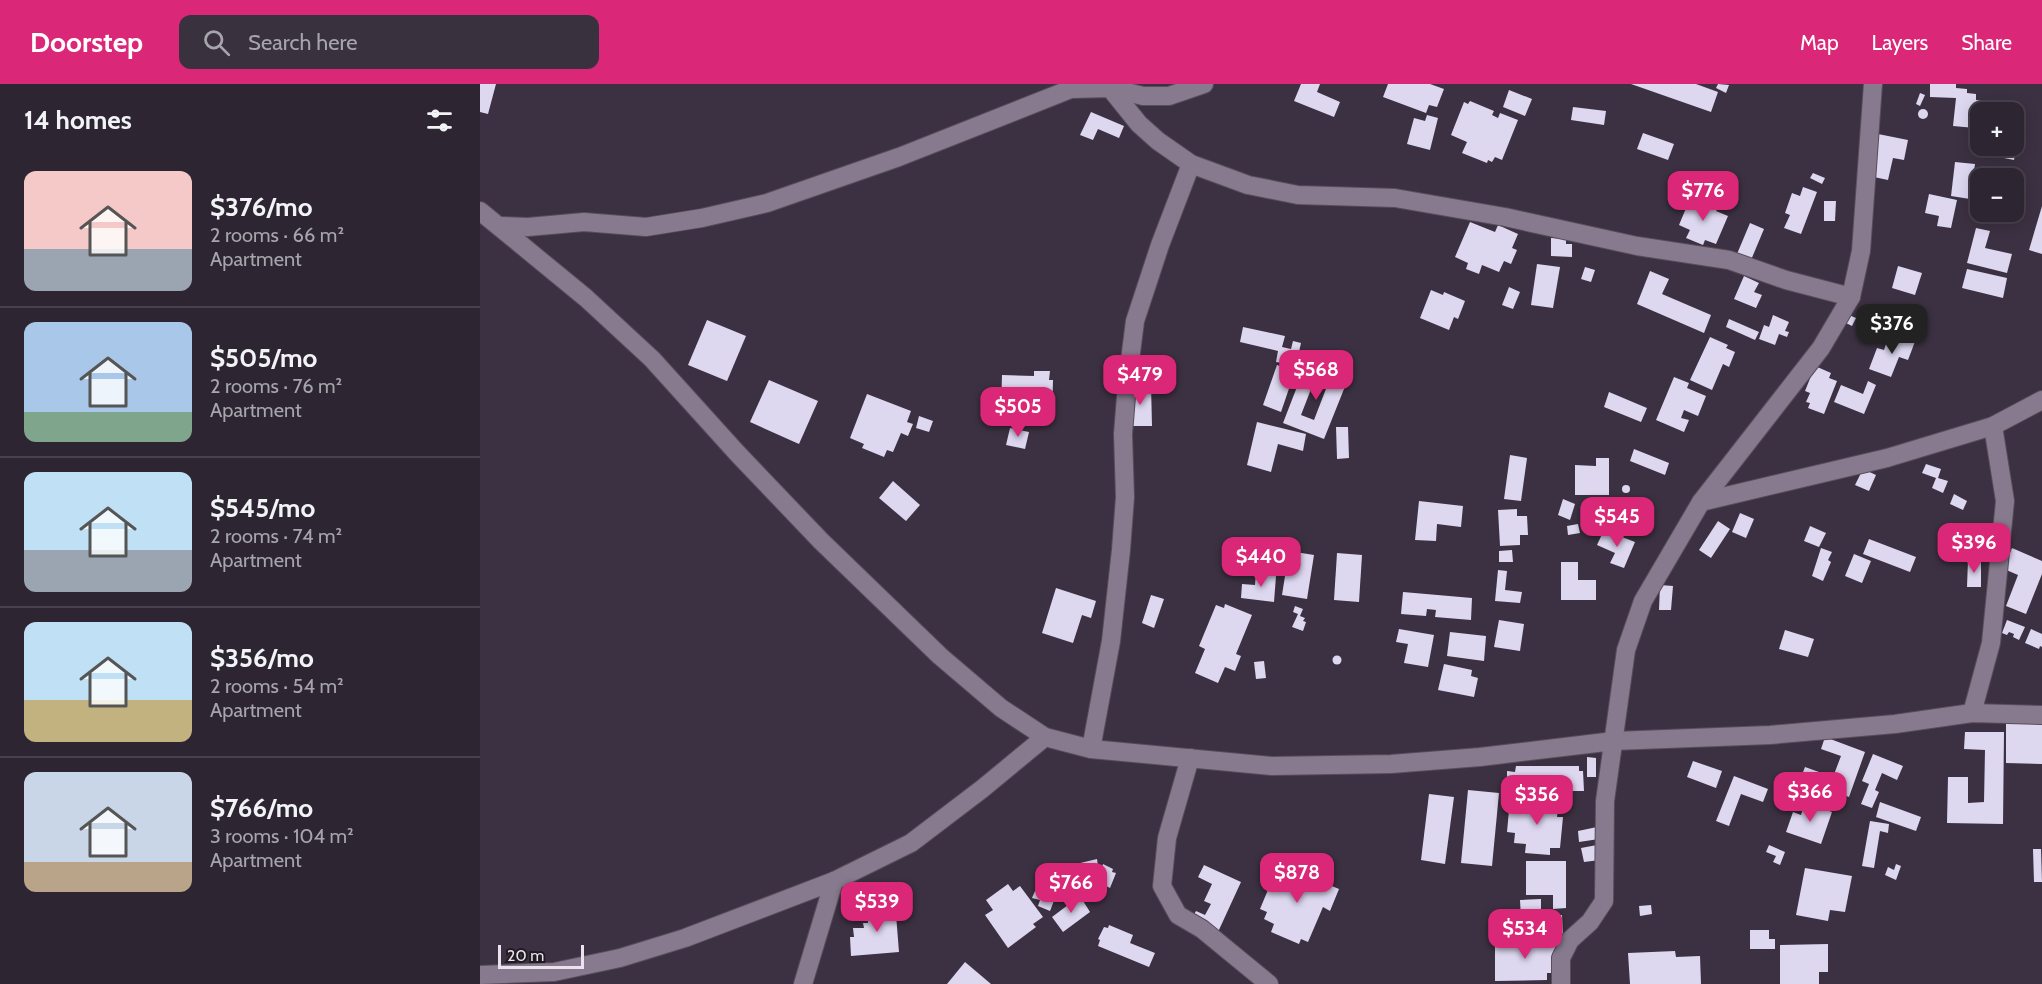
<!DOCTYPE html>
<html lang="en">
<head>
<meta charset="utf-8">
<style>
  body { margin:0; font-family:Cabin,sans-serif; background:#39313e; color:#f1f3f6; height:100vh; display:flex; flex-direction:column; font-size:22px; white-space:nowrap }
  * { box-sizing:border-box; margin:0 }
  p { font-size:20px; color:#a7a5ac }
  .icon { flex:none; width:33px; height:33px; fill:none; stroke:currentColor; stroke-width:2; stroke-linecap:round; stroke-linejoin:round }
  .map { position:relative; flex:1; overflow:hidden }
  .drawer { display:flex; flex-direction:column; background:#2d2532; width:480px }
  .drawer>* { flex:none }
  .controls { position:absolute; left:1490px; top:18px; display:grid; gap:12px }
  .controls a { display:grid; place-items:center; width:54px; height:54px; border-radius:12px; background:#2d2532; box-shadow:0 3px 15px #0003,0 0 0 2px #48424d; font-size:30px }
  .scale { position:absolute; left:18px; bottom:15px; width:86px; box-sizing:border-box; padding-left:6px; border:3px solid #eae3ee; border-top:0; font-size:16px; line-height:21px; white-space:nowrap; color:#eae3ee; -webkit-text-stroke:4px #201b23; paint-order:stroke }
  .price { position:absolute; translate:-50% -51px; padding:0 14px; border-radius:12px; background:#db2777; color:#fff; font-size:20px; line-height:39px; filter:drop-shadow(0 2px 3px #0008) }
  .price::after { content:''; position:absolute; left:50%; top:36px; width:18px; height:14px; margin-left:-9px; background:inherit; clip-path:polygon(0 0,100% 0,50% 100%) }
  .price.active { background:#222; color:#fff }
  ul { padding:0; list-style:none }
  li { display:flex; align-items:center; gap:18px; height:150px; padding:0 24px }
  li+li { border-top:2px solid #48424d }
  li span { display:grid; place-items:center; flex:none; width:168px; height:120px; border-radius:12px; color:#555 }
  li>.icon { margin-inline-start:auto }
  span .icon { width:72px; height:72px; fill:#fffc; stroke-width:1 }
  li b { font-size:26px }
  h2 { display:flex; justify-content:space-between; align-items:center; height:72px; padding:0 24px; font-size:26px }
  header { display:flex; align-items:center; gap:36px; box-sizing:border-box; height:84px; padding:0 30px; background:#db2777; color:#fff }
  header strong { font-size:28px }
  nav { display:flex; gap:33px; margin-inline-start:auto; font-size:21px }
  .search { width:420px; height:54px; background:#39313e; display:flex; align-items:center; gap:15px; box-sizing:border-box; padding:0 21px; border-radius:12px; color:#a7a5ac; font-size:22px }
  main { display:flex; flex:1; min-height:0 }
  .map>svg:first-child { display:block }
  .building { fill:#ddd8f0 }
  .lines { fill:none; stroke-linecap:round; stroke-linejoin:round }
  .minor-casing { stroke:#574d5b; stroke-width:20 }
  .minor { stroke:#877a8e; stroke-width:18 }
</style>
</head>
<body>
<header>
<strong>Doorstep</strong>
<div class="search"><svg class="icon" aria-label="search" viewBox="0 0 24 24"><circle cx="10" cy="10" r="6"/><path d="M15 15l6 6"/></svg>Search here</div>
<nav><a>Map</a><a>Layers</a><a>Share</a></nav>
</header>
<main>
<section class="drawer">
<h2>14 homes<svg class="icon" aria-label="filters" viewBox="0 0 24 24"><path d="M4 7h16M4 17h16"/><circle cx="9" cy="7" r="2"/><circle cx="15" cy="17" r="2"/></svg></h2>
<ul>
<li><span style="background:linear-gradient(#f6c9c9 65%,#9aa5b1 0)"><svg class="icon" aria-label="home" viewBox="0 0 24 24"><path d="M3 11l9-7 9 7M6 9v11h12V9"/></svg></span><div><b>$376/mo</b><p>2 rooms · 66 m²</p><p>Apartment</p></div></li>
<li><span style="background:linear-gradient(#a9c7e8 75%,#7fa58c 0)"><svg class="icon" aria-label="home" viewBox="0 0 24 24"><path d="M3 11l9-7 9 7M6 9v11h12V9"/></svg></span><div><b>$505/mo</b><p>2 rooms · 76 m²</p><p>Apartment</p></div></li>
<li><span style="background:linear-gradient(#bfe0f5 65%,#9aa5b1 0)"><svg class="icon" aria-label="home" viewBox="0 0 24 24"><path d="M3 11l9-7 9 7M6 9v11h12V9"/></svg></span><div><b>$545/mo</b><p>2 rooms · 74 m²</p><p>Apartment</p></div></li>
<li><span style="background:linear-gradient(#bfe0f5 65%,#c2b280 0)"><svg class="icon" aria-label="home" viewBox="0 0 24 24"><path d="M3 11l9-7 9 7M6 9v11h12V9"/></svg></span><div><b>$356/mo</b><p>2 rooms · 54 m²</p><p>Apartment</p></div></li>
<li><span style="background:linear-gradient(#c9d6e8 75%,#b9a48a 0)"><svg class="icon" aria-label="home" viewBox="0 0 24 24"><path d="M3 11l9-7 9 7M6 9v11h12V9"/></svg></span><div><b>$766/mo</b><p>3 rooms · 104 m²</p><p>Apartment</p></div></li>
</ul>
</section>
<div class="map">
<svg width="1562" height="900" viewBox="0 0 1562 900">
  <rect width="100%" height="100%" fill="#3c3142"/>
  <g class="building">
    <path d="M0 0H16L8 30 0 28Z"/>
    <path d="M821 0H840L837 8 860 18 854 33 814 17Z"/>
    <path d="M908 0H950L964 5 957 23 949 21 946 29 903 13Z"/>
    <path d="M1151 0H1216L1238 8 1231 28Z"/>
    <path d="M1238 0 1249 1 1246 9 1236 4Z"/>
    <path d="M1450 0H1476V4L1487 5V9L1496 10V16L1509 17 1508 28H1500V40L1495 39V44L1473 42 1476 14 1450 13Z"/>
    <path d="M1029 6 1052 15 1045 32 1023 23Z"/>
    <path d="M1440 9 1445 11 1440 22 1436 20Z"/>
    <path d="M990 17 1014 27 1012 31 1018 34 1020 29 1038 36 1022 76 1015 73 1012 78 1008 76 1007 79 982 69 987 58 971 51 984 18 988 20Z"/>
    <path d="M1093 23 1126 27 1124 41 1091 36Z"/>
    <circle cx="1443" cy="30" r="5"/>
    <path d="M611 28 644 42 639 54 618 45 613 56 600 51Z"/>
    <path d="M947 31 958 34 950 66 927 60 934 34 945 37Z"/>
    <path d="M1533 38 1545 40 1539 72 1535 71 1534 76 1524 74 1526 62H1533Z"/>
    <path d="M1163 49 1194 60 1188 76 1157 65Z"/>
    <path d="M1398 50 1428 56 1424 76 1413 74 1408 96 1389 92Z"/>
    <path d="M1475 78 1495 80 1490 115 1471 112Z"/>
    <path d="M1333 89 1345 94 1342 100 1330 94Z"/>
    <path d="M1323 103 1337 108 1321 150 1304 144 1310 131 1305 129 1312 109 1320 112Z"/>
    <path d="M1449 110 1477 116 1471 144 1457 142 1459 132 1445 129Z"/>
    <path d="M1218 115 1238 124 1236 127 1248 132 1236 160 1225 156 1223 161 1206 154 1210 146 1199 141 1209 117 1216 120Z"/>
    <path d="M1344 117H1356L1355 137H1344Z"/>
    <path d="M1562 122V170L1549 166Z"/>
    <path d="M990 138 1015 148 1018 141 1038 150 1032 164 1037 166 1031 180 1024 177 1019 188 1002 181 999 190 986 185 988 179 975 173Z"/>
    <path d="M1270 139 1284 145 1271 176 1257 170Z"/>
    <path d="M1496 144 1510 147 1505 164 1532 170 1527 189 1487 179Z"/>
    <path d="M1071 154 1086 155V160H1092V173L1071 172Z"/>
    <path d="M1057 180 1080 183 1073 224 1051 221Z"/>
    <path d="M1418 182 1442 189 1435 211 1412 204Z"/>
    <path d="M1105 183 1115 186 1111 198 1101 195Z"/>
    <path d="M1487 185 1527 194 1523 214 1482 204Z"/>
    <path d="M1170 187 1189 195 1182 210 1231 231 1224 249 1157 220Z"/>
    <path d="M1264 192 1279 199 1274 208 1282 211 1276 224 1254 215Z"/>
    <path d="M1029 203 1040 208 1033 225 1022 221Z"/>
    <path d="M951 206 963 211 964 208 985 217 978 235 974 233 969 246 940 234Z"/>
    <path d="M1293 231 1309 238 1305 247 1309 248 1307 253 1299 250 1295 261 1279 255 1284 241 1289 243Z"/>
    <path d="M1369 231 1376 234 1372 242 1366 239Z"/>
    <path d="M1249 235 1279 248 1275 256 1246 243Z"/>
    <path d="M227 236 266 252 247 297 208 281Z"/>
    <path d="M763 243 805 252 802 263 811 265 813 257 821 259 816 281 796 278 798 267 760 258Z"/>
    <path d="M1419 249 1436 255 1428 276 1419 273 1411 293 1389 285 1397 264 1404 266 1407 257 1414 259Z"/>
    <path d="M1230 253 1248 261 1246 264 1255 268 1249 283 1243 280 1232 306 1210 296Z"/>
    <path d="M827 277 840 282 821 331 834 336 854 284 870 290 844 355 803 339Z"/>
    <path d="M797 281 815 287 801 328 783 321Z"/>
    <path d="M1335 282 1351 289 1349 294 1357 297 1344 330 1328 324 1330 319 1326 318 1330 309 1325 307Z"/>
    <path d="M554 287H570L569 296H573L572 333 540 332 541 325H521L522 291 554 292Z"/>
    <path d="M1194 293 1209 299 1207 304 1226 312 1218 332 1204 326 1201 334 1209 336 1204 348 1176 336Z"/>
    <path d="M289 296 338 317 319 360 270 338Z"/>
    <path d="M1388 297 1396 301 1384 330 1354 318 1361 301 1383 310Z"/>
    <path d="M648 301H671L672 342H649Z"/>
    <path d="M1129 308 1167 324 1161 338 1124 323Z"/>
    <path d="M387 310 431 327 427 338 433 340 428 352 421 349 413 368 407 366 404 373 382 364 384 360 370 354Z"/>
    <path d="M439 332 453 337 449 348 436 344Z"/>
    <path d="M777 338 826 350 823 367 798 360 791 388 767 381Z"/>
    <path d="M856 343H868L869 374 857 375Z"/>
    <path d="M530 344 549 348 545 365 526 361Z"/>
    <path d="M1154 365 1189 379 1185 391 1150 377Z"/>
    <path d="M1030 371 1047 374 1041 417 1024 415Z"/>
    <path d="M1116 374H1129V411H1095V381L1116 382Z"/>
    <path d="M1446 380 1461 385 1458 394 1468 397 1463 409 1452 404 1456 394 1442 389Z"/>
    <path d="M1383 385 1396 391 1389 407 1375 401Z"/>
    <path d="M413 397 440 421 426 437 399 414Z"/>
    <circle cx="1146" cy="405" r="4"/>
    <path d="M1474 410 1487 417 1483 426 1470 420Z"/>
    <path d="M1083 415 1095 420 1090 436 1078 431Z"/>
    <path d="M939 417 983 422 981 443 957 440 956 457 935 456Z"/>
    <path d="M1037 425V432H1047L1048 451H1040V461L1020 462 1018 426Z"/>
    <path d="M1260 429 1274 435 1266 454 1252 448Z"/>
    <path d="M1238 437 1250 445 1231 474 1219 466Z"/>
    <path d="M1098 440 1100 449 1088 451 1087 442Z"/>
    <path d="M1330 442 1346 449 1339 463 1324 457Z"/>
    <path d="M1124 446 1155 458 1144 484 1130 479 1135 469 1117 461Z"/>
    <path d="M1389 455 1436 473 1430 488 1383 470Z"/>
    <path d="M1341 464 1352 468 1348 476 1351 478 1343 497 1332 492Z"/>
    <path d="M1532 464 1562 477V490L1546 530 1526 522 1538 491 1524 485Z"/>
    <path d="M1032 466 1033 478H1019V467Z"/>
    <path d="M809 467 834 471 827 515 802 511Z"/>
    <path d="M857 469 882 471 879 518 854 516Z"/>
    <path d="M1374 470 1391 477 1382 499 1365 492Z"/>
    <path d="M1488 476H1501V503H1487Z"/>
    <path d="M1081 478H1098V496H1116V516H1081Z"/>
    <path d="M1018 486 1027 487 1025 506 1042 508 1040 519 1015 517Z"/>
    <path d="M776 487 789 488V491L796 492 794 518 761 514 762 500 775 501Z"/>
    <path d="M1180 501 1193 502 1191 526H1179Z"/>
    <path d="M576 504 616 517 611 534 602 531 593 559 562 549Z"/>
    <path d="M923 508 992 514 991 536 955 533 956 526 947 525 946 532 921 530Z"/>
    <path d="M671 511 684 515 674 544 662 539Z"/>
    <path d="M745 520 772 531 756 570 761 572 755 587 745 583 738 599 715 589 725 565 719 562 736 521 744 524Z"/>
    <path d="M815 522 823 525 820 532 825 534 823 537 826 538 823 547 812 543 818 530 813 528Z"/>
    <path d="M1019 536 1044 540 1040 567 1014 563Z"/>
    <path d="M1527 536 1545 543 1539 556 1533 553 1534 550 1529 548 1527 551 1522 549Z"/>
    <path d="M919 545 954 551 948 583 924 579 928 560 916 558Z"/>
    <path d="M1551 545 1562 550V563L1560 562 1559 565 1545 559Z"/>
    <path d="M1305 546 1334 555 1328 573 1299 565Z"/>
    <path d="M970 548 1006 552 1004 577 967 572Z"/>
    <circle cx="857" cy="576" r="4.5"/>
    <path d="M784 577 786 594 776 595 774 578Z"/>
    <path d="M964 580 992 586 991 592 998 594 994 613 958 606Z"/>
    <path d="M1526 640H1562V680L1526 679Z"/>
    <path d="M1485 648H1524L1523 740 1467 739 1468 693H1488V719L1504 718 1505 666 1484 665Z"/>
    <path d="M1345 653 1385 668 1369 713 1320 696 1325 683 1353 693 1361 672 1341 665Z"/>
    <path d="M1393 670 1423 682 1417 696 1402 689 1395 706 1399 708 1392 724 1381 720 1389 700 1382 697Z"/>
    <path d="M1107 673 1116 674V693H1107Z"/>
    <path d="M1213 677 1242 687 1236 704 1207 693Z"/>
    <path d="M1036 682H1099V687H1103L1104 707H1027V687L1035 688Z"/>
    <path d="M1254 692 1288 705 1283 718 1261 710 1249 742 1236 737Z"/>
    <path d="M1329 703 1358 713 1355 724 1325 715Z"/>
    <path d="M988 706 1019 709 1012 782 981 779Z"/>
    <path d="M949 710 974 713 965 780 941 776Z"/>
    <path d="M1043 714 1079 717 1077 733H1083L1080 764H1070V771L1045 769 1046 760 1034 759 1035 749 1027 748 1029 726 1041 727Z"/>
    <path d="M1325 718 1352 728 1341 760 1306 748 1313 728 1321 731Z"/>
    <path d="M1400 718 1441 733 1436 747 1396 733Z"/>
    <path d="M1390 737 1409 740 1408 749 1400 747 1394 784 1382 782Z"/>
    <path d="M1117 743 1119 755 1099 758 1098 747Z"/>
    <path d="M1117 761 1120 776 1104 778 1101 764Z"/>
    <path d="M1289 761 1305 768 1300 781 1293 778 1296 772 1286 768Z"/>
    <path d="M1553 765H1561L1562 798H1554Z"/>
    <path d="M617 775 618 782 611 784 612 788 595 793 592 781Z"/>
    <path d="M1046 777H1086V824L1073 825V811H1046Z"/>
    <path d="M623 780 633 785 632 788 636 789 630 804 626 802 625 806 619 803 620 799 613 796 614 793 618 794Z"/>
    <path d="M1416 780 1421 782 1416 796 1405 791 1408 783 1414 786Z"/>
    <path d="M724 781 761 798 738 848 713 832 716 827 725 831 731 820 724 817 732 800 718 793Z"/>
    <path d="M806 783 859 805 850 827 843 823 828 858 821 855 819 860 791 848 794 840 784 835 787 828 780 825 795 789 802 792Z"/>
    <path d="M1325 784 1372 792 1365 828 1350 826 1348 837 1316 831Z"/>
    <path d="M572 786 581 789 576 803 562 799 566 787 571 789Z"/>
    <path d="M528 800 533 807 540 802 563 833 553 840 556 843 528 864 505 831 513 826 506 816Z"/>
    <path d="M586 803 596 808 592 816 582 812Z"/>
    <path d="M562 804 577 809 570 827 558 822 560 816 552 814 555 807 560 809Z"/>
    <path d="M600 812 610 828 583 848 572 833Z"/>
    <path d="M1061 815V832L1082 831 1083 851 1042 853 1040 816Z"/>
    <path d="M415 818 419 868 371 872 370 853H374L373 844H384L383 839H388L387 829 397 828 396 819Z"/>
    <path d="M1171 821 1172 830 1160 832 1159 822Z"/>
    <path d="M629 841 653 851 650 859 675 869 669 883 618 862 620 856 618 855 624 843 628 844Z"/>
    <path d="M1270 846H1289V855H1295V865H1270Z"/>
    <path d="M1076 856 1077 889H1067V896L1015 897V857Z"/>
    <path d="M1348 860V888H1339V900H1300V861Z"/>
    <path d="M1195 867 1196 873 1220 872 1221 900H1150L1148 869Z"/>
    <path d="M485 878 511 900H467Z"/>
  </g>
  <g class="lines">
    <defs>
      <g id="minor">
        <path d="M630 4 659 40 678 57 711 80 768 101 818 111 915 114 1025 133 1157 162 1249 176 1306 196 1371 213"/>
        <path d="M0 127 106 214 172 275 257 369 341 457 460 572 521 624 565 653 611 665 792 682 911 680 1000 673 1134 657 1290 651 1415 640 1492 629 1562 631"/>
        <path d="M21 142 48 143 104 138 166 143 222 134 287 119 419 73 591 5 630 4 663 12H689L724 0"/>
        <path d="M1221 418 1407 374 1513 342 1562 316"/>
        <path d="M1492 629 1511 559 1525 417 1513 342"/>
        <path d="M611 665 631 557 641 466 645 413 643 350 647 300 655 237 680 161 711 80"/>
        <path d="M710 674 687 754 682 802 698 831 722 845 789 900"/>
        <path d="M0 891 74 888 140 874 205 854 354 797 431 759 502 705 565 653"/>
        <path d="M323 900 354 797"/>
        <path d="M1081 900V874L1090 856 1110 838 1124 817 1125 717 1146 566 1163 517 1221 418 1341 264 1371 213 1381 167 1393 0"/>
      </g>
    </defs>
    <use href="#minor" class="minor-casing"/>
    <use href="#minor" class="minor"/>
  </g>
</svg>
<div class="controls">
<a>+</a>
<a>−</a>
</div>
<div class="scale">20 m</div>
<b class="price" style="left:1223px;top:138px">$776</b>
<b class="price active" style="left:1412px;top:271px">$376</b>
<b class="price" style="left:836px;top:317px">$568</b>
<b class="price" style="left:660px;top:322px">$479</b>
<b class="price" style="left:538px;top:354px">$505</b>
<b class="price" style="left:1137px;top:464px">$545</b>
<b class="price" style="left:1494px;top:490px">$396</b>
<b class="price" style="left:781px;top:504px">$440</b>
<b class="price" style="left:1330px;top:739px">$366</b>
<b class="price" style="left:1057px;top:742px">$356</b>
<b class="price" style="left:817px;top:820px">$878</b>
<b class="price" style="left:591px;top:830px">$766</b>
<b class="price" style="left:397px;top:849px">$539</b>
<b class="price" style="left:1045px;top:876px">$534</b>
</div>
</main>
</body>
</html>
